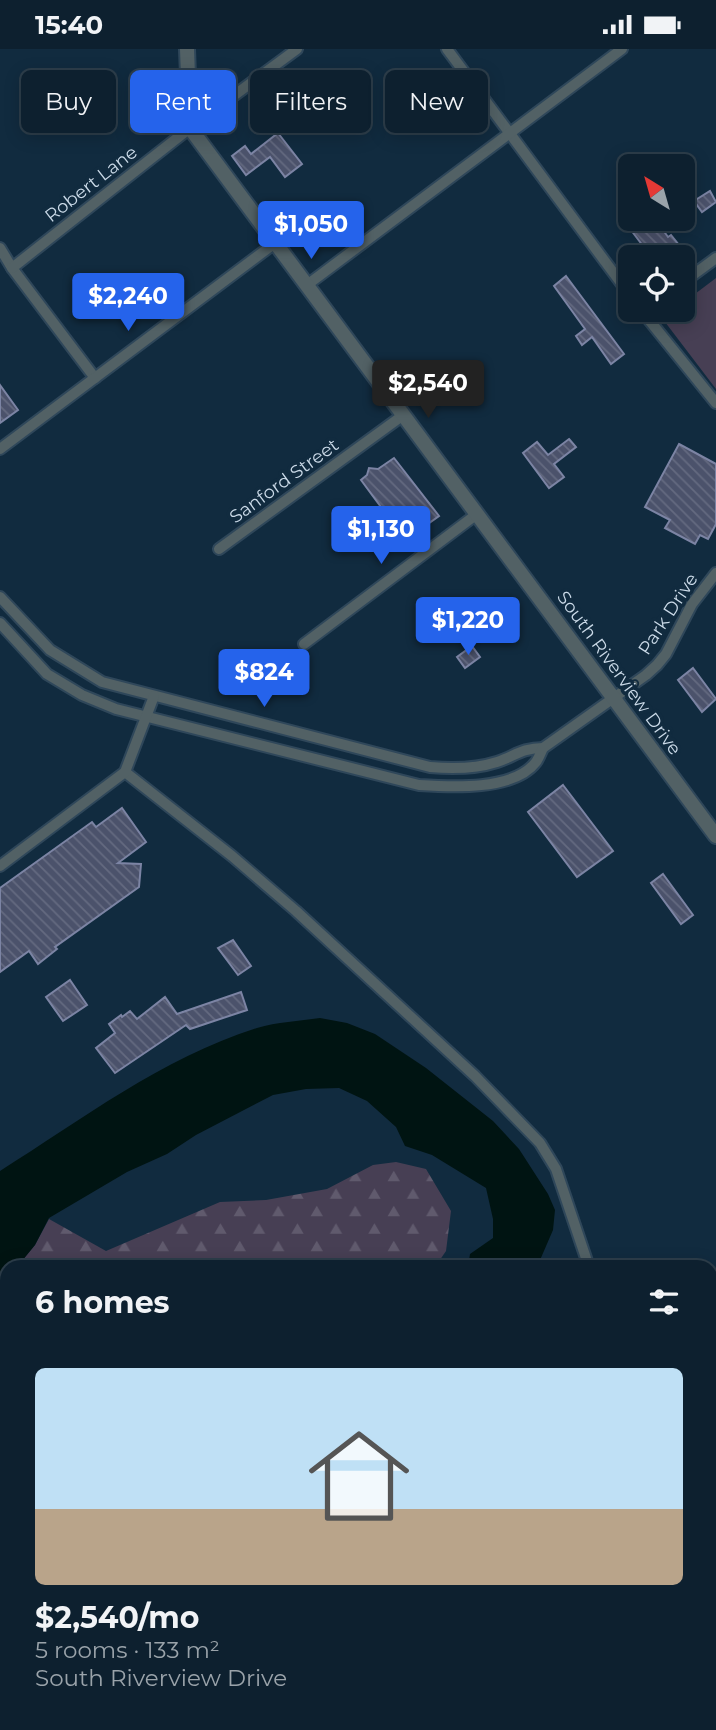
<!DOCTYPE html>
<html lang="en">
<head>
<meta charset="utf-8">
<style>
  body { margin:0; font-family:Montserrat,sans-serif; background:#162837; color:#f1f3f6; height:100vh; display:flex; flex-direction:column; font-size:26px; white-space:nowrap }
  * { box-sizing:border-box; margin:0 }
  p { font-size:23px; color:#9aa3aa }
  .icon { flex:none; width:38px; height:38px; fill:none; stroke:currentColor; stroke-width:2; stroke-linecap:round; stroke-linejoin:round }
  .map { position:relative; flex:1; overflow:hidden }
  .sheet { position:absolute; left:0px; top:1211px; width:718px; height:471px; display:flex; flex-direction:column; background:#0d202f; border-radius:21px 21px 0 0; box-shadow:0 4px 18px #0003,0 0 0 2px #2d3e4b }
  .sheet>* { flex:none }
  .hud { position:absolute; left:21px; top:21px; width:676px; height:63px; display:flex; gap:14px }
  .needle { width:46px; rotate:323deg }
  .tools { position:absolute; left:618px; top:105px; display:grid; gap:14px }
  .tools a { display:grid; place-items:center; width:77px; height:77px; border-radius:10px; background:#0d202f; box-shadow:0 4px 18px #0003,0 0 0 2px #2d3e4b; font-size:35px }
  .price { position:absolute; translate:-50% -60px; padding:0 16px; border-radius:7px; background:#2563eb; color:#fff; font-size:23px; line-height:46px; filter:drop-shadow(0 2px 4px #0008) }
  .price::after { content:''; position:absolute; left:50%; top:42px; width:21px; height:16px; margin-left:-10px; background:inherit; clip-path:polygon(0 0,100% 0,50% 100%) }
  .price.current { background:#222; color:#fff }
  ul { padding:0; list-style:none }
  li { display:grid; align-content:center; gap:14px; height:371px; padding:0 35px }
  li+li { border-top:2px solid #2d3e4b }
  li span { display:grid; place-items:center; height:217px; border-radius:10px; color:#555 }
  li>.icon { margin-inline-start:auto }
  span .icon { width:126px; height:126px; fill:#fffc; stroke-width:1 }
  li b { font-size:30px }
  h2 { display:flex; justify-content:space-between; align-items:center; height:84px; padding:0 35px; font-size:30px }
  .pill { padding:0 24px; border-radius:10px; background:#0d202f; box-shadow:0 4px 18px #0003,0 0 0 2px #2d3e4b; font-size:24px; line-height:63px }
  .pill.current { background:#2563eb; color:#fff }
  .status { display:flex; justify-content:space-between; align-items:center; height:49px; padding:0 35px; background:#0d202f; direction:ltr }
  .status svg { height:19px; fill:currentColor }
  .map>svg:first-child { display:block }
  .forest { fill:url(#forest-firs) }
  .park { fill:#473f54 }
  .water { fill:#001412 }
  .building { fill:url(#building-back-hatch); stroke:#7c84a4; stroke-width:2 }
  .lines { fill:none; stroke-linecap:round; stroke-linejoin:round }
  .minor-casing { stroke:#2f475a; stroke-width:14 }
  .tertiary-casing { stroke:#2f475a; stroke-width:18 }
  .minor { stroke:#526165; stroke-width:10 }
  .tertiary { stroke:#526165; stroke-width:14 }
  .rail { stroke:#708495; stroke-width:4.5; stroke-dasharray:14 7; stroke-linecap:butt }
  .labels { text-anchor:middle; stroke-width:7; stroke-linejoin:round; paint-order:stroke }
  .street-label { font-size:18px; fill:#cbdae8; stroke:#112b3f }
</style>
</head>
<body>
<div class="status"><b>15:40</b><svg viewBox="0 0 49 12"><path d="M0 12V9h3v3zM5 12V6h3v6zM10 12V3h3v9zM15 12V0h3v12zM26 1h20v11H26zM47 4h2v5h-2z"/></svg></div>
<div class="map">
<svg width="716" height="1681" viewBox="0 0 716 1681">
  <defs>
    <pattern id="forest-firs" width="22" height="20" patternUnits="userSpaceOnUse" patternTransform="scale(1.75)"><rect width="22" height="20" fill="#473f54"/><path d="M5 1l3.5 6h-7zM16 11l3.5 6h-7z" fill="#605a6d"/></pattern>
    <pattern id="building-back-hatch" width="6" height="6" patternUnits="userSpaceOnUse" patternTransform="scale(1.75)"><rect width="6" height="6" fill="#4b526b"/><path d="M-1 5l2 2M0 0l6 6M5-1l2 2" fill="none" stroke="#646a80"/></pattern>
  </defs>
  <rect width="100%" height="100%" fill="#112b3f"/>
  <g class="forest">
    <path d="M396 1113 426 1120 451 1162 446 1202 435 1218H17L35 1196 49 1170 106 1202 220 1153 266 1151 327 1140 373 1116Z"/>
    <path d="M7 1261V1404L0 1396V1270Z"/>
    <path d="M0 1507 7 1517V1590L0 1580Z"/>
    <path d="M103 1675H169L173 1680 114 1681Z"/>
  </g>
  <path class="park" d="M716 229V340L662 269 673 261H682L683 254Z"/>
  <g class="water">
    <path d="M320 969 347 974 375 985 426 1019 493 1072 519 1100 548 1145 555 1161 553 1181 537 1218H468L470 1205 493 1189V1170L486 1139 432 1106 405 1097 396 1078 367 1052 339 1039 306 1040 273 1046 196 1086 167 1105 127 1123 49 1169 35 1196 17 1218H7V1261L0 1270V1122C83 1070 162 1009 257 979 277 973 299 972 320 969Z"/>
    <path d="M711 1629 716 1631V1681H230L225 1675H710Z"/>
  </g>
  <g class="building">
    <path d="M278 84 302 115 285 128 270 108 246 126 232 107 245 97 251 105Z"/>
    <path d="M710 142 716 153 702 163 694 152Z"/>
    <path d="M638 170H655L668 188 671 186 679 196 662 208H637L646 201 628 177Z"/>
    <path d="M566 227 624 305 611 315 592 288 582 296 576 287 585 280 554 237Z"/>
    <path d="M455 313 462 323 433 344 427 335 430 331 427 328 447 314 449 317Z"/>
    <path d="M0 336 18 361 0 374Z"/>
    <path d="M569 390 576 398 554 415 564 428 549 439 523 404 537 393 548 406Z"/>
    <path d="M679 395 716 415V475L708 490 700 486 695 495 665 479 670 471 645 458Z"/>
    <path d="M394 409 439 467 411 487 405 477 398 481 361 431 367 426 369 419 378 420Z"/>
    <path d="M472 597 480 608 465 619 457 608Z"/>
    <path d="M693 619 716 650 702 663 678 631Z"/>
    <path d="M563 736 613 802 577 828 528 763Z"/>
    <path d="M122 759 146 793 118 814 141 815 139 838 55 898 57 900 38 915 29 902 0 923V839L92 773 96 778Z"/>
    <path d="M663 825 693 866 681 875 651 834Z"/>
    <path d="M233 891 251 917 238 926 218 899Z"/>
    <path d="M70 931 87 956 63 972 46 948Z"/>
    <path d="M241 943 247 961 190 980 186 976 115 1024 96 999 115 984 109 975 121 966 122 968 130 962 137 970 165 948 177 965Z"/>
  </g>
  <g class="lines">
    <defs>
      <g id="minor">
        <path d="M447 0 630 246"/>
        <path d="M0 199 12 219 95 329"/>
        <path d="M12 219 190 79 297 0"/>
        <path d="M682 234 716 209"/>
        <path d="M307 236 622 0"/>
        <path d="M641 261 716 354"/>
        <path d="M0 400 275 194"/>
        <path d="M219 500 402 367"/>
        <path d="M0 548 50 601 102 633 430 718C452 720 475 720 497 713 515 707 522 699 543 699"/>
        <path d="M0 574 47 625 82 646 116 660 419 736C451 738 514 742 536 713 539 709 541 703 543 699L646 626 657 616 666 605 692 555 716 524"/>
        <path d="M304 595 477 465"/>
        <path d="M125 723 232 807 296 862 475 1027 540 1094 556 1120 589 1218"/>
        <path d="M0 817 125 723 154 647"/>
        <path d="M710 1439 716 1426"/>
        <path d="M710 1524 716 1535"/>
      </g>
      <path id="tertiary" d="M187 0 190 79 716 787"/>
    </defs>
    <use href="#minor" class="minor-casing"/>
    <use href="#tertiary" class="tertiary-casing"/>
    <use href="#minor" class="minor"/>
    <use href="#tertiary" class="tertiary"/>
    <g class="rail">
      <path d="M0 1415 7 1425"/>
      <path d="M185 1675 189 1681"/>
    </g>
  </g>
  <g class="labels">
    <g class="street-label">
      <text transform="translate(91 135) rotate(-38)" y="6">Robert Lane</text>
      <text transform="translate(284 432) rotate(-36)" y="6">Sanford Street</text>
      <text transform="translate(668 565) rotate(-57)" y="6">Park Drive</text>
      <text transform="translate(619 624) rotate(54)" y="6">South Riverview Drive</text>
    </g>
  </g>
</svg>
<div class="tools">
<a><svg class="needle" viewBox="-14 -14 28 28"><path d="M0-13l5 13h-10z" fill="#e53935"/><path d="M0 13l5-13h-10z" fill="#9aa3aa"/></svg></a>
<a><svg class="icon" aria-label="locate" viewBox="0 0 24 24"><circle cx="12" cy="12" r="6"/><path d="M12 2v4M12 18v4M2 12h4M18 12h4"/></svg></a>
</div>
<b class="price" style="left:311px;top:212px">$1,050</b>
<b class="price" style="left:128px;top:284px">$2,240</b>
<b class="price current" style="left:428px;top:371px">$2,540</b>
<b class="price" style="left:381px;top:517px">$1,130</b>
<b class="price" style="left:468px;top:608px">$1,220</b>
<b class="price" style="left:264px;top:660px">$824</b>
<div class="hud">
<a class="pill">Buy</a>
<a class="pill current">Rent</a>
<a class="pill">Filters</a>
<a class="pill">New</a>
</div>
<section class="sheet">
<h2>6 homes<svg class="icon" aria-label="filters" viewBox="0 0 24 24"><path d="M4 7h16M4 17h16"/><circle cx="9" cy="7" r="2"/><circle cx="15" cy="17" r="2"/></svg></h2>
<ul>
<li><span style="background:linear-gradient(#bfe0f5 65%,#b9a48a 0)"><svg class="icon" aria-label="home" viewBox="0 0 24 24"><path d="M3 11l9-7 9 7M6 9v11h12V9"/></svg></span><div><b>$2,540/mo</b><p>5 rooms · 133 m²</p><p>South Riverview Drive</p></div></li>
</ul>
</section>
</div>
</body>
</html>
